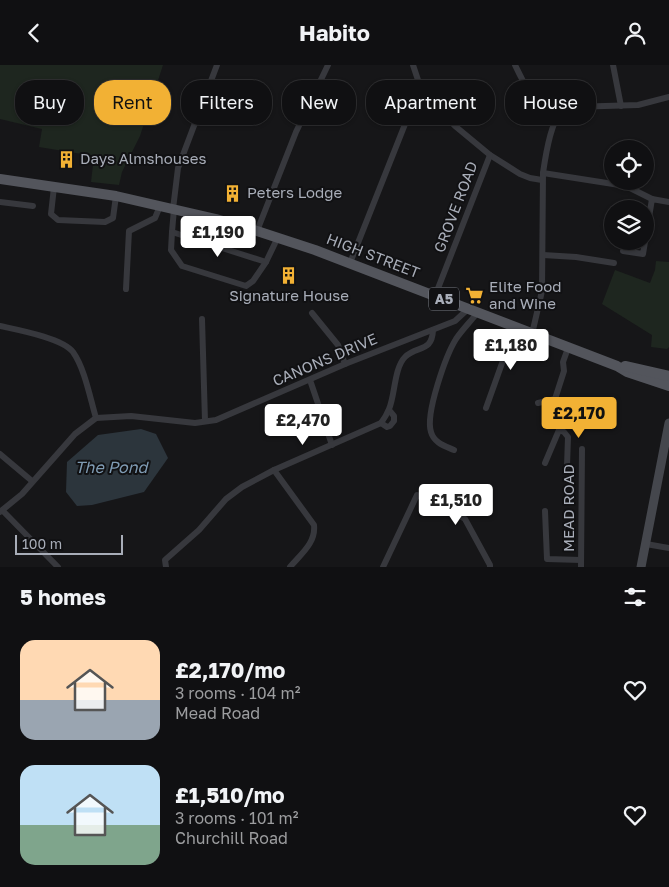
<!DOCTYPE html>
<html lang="en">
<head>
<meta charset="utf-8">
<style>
  body { margin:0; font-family:"Golos Text",sans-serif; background:#19191b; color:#f1f3f6; height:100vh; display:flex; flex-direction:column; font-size:19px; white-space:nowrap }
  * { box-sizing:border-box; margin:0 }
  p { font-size:16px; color:#9c9d9f }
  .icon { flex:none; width:28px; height:28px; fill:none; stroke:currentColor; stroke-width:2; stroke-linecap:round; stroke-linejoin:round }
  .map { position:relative; height:502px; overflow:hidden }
  .sheet { display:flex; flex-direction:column; background:#101012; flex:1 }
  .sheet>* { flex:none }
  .banner { position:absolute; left:15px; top:15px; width:640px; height:45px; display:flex; gap:10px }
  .buttons { position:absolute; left:604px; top:75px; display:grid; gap:10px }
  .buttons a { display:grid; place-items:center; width:50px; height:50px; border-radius:50%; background:#101012; box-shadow:0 1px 4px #0004,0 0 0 1px #303032; font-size:25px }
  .scale { position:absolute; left:15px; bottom:12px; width:108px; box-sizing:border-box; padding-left:5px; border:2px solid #a8adb8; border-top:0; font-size:14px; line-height:18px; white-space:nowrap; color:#a8adb8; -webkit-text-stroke:4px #111113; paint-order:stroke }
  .price { position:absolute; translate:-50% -42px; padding:0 11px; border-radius:5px; background:#fff; color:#222; font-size:16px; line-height:32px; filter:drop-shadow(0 1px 2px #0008) }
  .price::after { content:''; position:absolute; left:50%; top:30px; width:15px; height:11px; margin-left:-8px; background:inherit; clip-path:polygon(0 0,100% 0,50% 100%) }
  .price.on { background:#f2b134; color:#111 }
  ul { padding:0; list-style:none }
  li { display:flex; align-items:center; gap:15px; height:125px; padding:0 20px }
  li span { display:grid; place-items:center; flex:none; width:140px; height:100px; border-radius:15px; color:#555 }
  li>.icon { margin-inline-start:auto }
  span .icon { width:60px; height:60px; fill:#fffc; stroke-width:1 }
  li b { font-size:21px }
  h2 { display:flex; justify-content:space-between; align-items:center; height:60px; padding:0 20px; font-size:21px }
  .chip { padding:0 18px; border-radius:20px; background:#101012; box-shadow:0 1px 4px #0004,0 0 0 1px #303032; font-size:18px; line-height:45px }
  .chip.on { background:#f2b134; color:#111 }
  header { display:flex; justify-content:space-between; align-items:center; height:65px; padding:0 20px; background:#101012; font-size:22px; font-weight:700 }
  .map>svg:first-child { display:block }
  .green { fill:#1e261f }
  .water { fill:#2c353c }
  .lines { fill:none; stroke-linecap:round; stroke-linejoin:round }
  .street { stroke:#37383d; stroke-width:6 }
  .secondary { stroke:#45474d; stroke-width:9 }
  .primary { stroke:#53555c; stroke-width:10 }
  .labels { text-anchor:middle; stroke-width:4; stroke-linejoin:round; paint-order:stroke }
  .shield { fill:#111113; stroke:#7b7e86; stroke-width:1 }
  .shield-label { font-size:14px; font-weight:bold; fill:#a8adb8 }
  .poi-label { font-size:15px; fill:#a8adb8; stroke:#111113; text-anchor:start }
  .street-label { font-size:15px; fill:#a8adb8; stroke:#111113 }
  .water-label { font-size:16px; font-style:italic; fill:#7f9bb3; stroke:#111113 }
</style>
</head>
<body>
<header><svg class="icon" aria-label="back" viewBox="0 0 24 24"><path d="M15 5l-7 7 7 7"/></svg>Habito<svg class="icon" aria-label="person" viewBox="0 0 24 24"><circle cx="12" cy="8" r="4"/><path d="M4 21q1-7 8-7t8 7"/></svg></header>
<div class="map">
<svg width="669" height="502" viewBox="0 0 669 502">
  <rect width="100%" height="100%" fill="#161618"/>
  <g class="green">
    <path d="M0 0H163L140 71 122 107 119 120 91 117 94 91 39 82 42 64 0 54Z"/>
    <path d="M656 196 669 197V282L667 284 651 282 652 270 602 239 615 205 650 218 655 205Z"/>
  </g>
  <path class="water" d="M141 364 156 369 168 393 144 427 92 440 77 441 66 427 67 397 98 370Z"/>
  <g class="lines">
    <g class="street">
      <path d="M413 0 422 27 455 61 490 90 520 109 530 113 542 115"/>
      <path d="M515 0C522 15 540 50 555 57"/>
      <path d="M613 0 621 41"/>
      <path d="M543 108 626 121 652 134"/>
      <path d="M54 122 51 149 58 155 105 157 113 153 116 131"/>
      <path d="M0 137 33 141"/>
      <path d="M173 144 178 103 217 0"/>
      <path d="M174 144 172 167 266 197 278 172"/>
      <path d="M257 166 296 67 328 0"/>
      <path d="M172 167 171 185 182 201 246 221 253 216 266 197"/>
      <path d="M623 186 643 189 652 134 669 137"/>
      <path d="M543 190 576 192 614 198"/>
      <path d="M350 198 415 34 422 27"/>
      <path d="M126 224 129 166 155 153 160 141"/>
      <path d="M435 231 490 90"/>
      <path d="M312 248 338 280 345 299"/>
      <path d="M202 254 205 356"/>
      <path d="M0 261C18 265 62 273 73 287 85 304 90 333 96 353L75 369 22 429 0 447"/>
      <path d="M532 269 542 226 543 108C545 94 550 61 559 50 562 46 567 44 572 42L638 40 669 32"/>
      <path d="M310 315 332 380"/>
      <path d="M538 338 555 334 564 306 563 297 568 283"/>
      <path d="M486 343 515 262"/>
      <path d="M96 353 131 351 195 358 216 355 345 299 455 256 468 244"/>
      <path d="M381 358 387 362 390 361 394 356V351L389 345"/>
      <path d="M559 365 564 367 568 372 567 401"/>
      <path d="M454 385C445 381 434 378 431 367 425 349 446 290 456 274 462 265 471 256 478 247"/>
      <path d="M0 389 32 416"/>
      <path d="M545 398 559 365 562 351 555 334"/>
      <path d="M274 405 314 460C316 478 301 489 290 502"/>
      <path d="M3 446 58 502"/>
      <path d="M545 446 547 494 581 495"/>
      <path d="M646 479 669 483"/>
      <path d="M166 502 165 495 199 465 226 434 242 422 274 405 381 358C384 354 387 349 389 344 395 331 394 303 405 292 417 280 432 288 433 265"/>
      <path d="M383 502 417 430 455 448 465 454 490 500V502"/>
      <path d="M581 502 582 384"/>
    </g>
    <path class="secondary" d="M641 502 669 358"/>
    <g class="primary">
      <path d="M0 114 116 131 216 154 257 166 315 185 617 301 627 307 669 321"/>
      <path d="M625 301 669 311"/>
    </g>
  </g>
  <defs>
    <symbol id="building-bare" viewBox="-9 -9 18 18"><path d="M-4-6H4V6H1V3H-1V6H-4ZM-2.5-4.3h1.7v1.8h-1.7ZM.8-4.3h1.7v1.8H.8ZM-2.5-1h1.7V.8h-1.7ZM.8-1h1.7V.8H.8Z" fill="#f2b134" stroke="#111113" stroke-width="2.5" paint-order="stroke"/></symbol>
    <symbol id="supermarket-bare" viewBox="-9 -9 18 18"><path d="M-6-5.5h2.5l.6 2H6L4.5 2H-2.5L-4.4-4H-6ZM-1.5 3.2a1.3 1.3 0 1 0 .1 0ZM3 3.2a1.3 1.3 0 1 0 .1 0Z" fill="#f2b134" stroke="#111113" stroke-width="2.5" paint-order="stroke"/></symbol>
  </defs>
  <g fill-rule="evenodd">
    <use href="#building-bare" x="54" y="82" width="25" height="25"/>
    <use href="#building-bare" x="220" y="116" width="25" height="25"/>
    <use href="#building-bare" x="276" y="198" width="25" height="25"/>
    <use href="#supermarket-bare" x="462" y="218" width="25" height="25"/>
  </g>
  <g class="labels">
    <rect class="shield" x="429" y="222.5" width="30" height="23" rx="4"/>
    <g class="shield-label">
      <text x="444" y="239">A5</text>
    </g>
    <g class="poi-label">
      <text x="80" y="99">Days Almshouses</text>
      <text x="247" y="133">Peters Lodge</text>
      <text x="489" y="227">Elite Food<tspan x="489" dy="17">and Wine</tspan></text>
      <text x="289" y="236" text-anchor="middle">Signature House</text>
    </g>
    <g class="street-label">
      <text transform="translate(456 142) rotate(-69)" y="5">GROVE ROAD</text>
      <text transform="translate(373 191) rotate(21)" y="5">HIGH STREET</text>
      <text transform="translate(325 295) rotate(-23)" y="5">CANONS DRIVE</text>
      <text transform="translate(569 443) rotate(-90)" y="5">MEAD ROAD</text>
    </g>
    <g class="water-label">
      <text x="111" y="408">The Pond</text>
    </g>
  </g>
</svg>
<div class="buttons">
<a><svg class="icon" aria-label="locate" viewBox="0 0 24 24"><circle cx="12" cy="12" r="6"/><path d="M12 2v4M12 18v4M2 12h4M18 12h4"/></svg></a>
<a><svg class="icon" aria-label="layers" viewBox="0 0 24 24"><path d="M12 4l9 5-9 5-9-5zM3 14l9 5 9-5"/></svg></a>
</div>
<div class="scale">100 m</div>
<b class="price" style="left:218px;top:193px">£1,190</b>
<b class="price" style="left:511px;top:306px">£1,180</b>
<b class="price on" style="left:579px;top:374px">£2,170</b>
<b class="price" style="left:303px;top:381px">£2,470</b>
<b class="price" style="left:456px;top:461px">£1,510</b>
<div class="banner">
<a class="chip">Buy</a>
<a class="chip on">Rent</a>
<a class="chip">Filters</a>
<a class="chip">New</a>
<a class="chip">Apartment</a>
<a class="chip">House</a>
</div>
</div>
<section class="sheet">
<h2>5 homes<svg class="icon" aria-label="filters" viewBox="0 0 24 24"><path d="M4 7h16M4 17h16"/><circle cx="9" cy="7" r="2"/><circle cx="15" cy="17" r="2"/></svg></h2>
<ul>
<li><span style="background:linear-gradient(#ffd9b3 60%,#9aa5b1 0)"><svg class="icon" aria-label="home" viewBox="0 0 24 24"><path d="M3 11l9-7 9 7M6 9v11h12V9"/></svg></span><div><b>£2,170/mo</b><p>3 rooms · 104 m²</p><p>Mead Road</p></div><svg class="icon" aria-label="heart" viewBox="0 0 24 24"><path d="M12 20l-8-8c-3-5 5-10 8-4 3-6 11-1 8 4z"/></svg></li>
<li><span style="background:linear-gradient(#bfe0f5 60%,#7fa58c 0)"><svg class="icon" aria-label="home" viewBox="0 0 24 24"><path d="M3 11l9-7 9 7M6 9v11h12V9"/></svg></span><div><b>£1,510/mo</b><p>3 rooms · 101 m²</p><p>Churchill Road</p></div><svg class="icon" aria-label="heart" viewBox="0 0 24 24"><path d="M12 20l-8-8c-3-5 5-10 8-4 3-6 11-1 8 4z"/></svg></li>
</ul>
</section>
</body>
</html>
